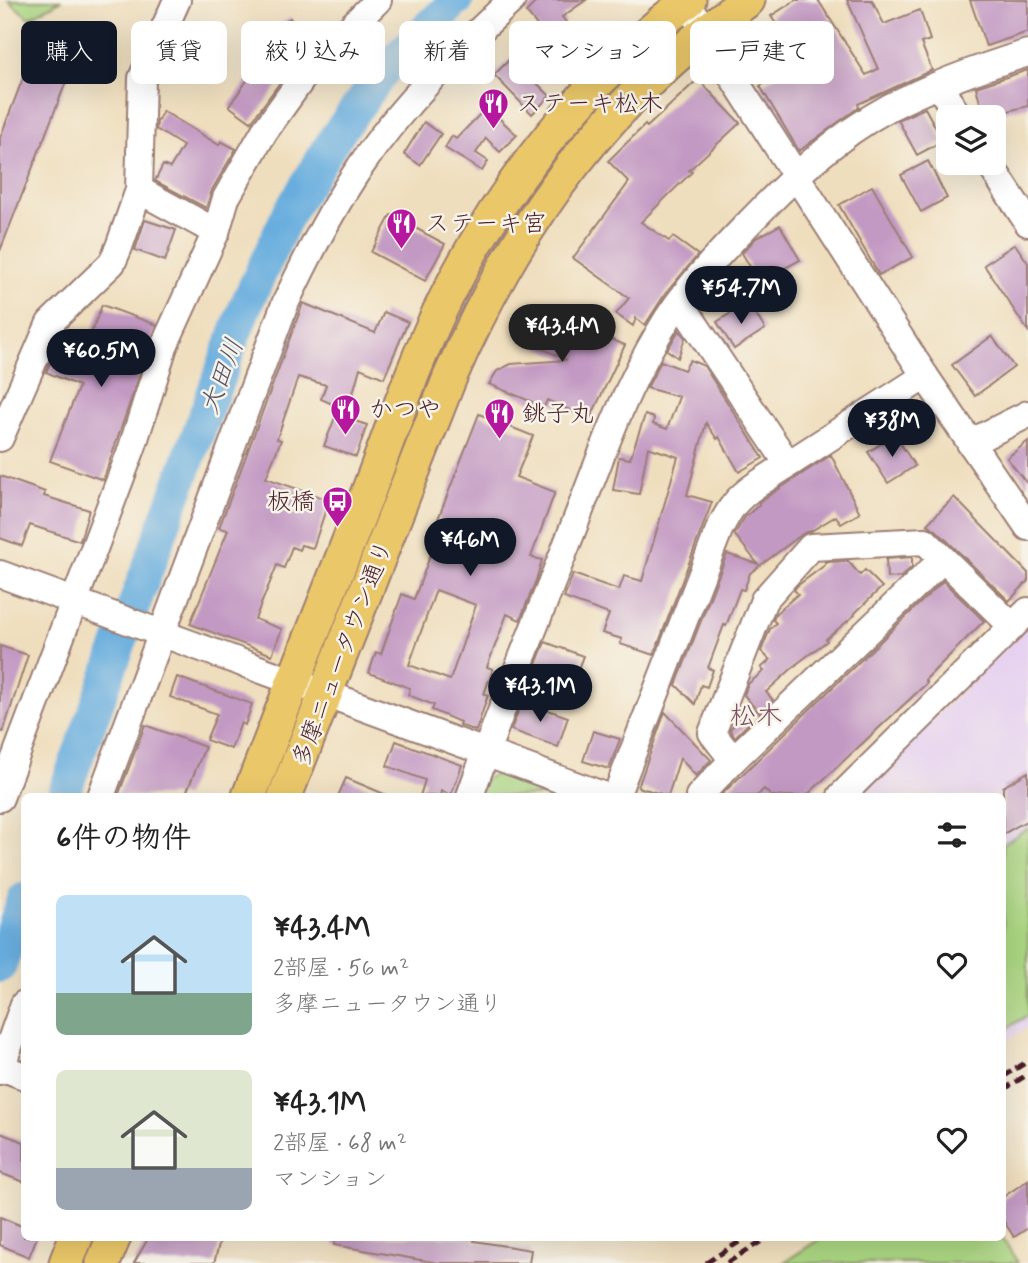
<!DOCTYPE html>
<html lang="ja">
<head>
<meta charset="utf-8">
<style>
  body { margin:0; font-family:Mynerve,"Klee One",sans-serif; background:#f2f2f2; color:#222; height:100vh; display:flex; flex-direction:column; font-size:26px; white-space:nowrap }
  * { box-sizing:border-box; margin:0 }
  p { font-size:23px; color:#767676 }
  .icon { flex:none; width:38px; height:38px; fill:none; stroke:currentColor; stroke-width:2; stroke-linecap:round; stroke-linejoin:round }
  .map { position:relative; flex:1; overflow:hidden }
  .details { position:absolute; left:21px; top:793px; width:985px; height:448px; display:flex; flex-direction:column; background:#fff; border-radius:10px; box-shadow:0 7px 28px #0002 }
  .details>* { flex:none }
  .top-card { position:absolute; left:21px; top:21px; width:987px; height:63px; display:flex; gap:14px }
  .controls { position:absolute; left:936px; top:105px; display:grid; gap:14px }
  .controls a { display:grid; place-items:center; width:70px; height:70px; border-radius:10px; background:#fff; box-shadow:0 7px 28px #0002; font-size:35px }
  .price { position:absolute; translate:-50% -60px; padding:0 16px; border-radius:24px; background:#111827; color:#fff; font-size:23px; line-height:46px; filter:drop-shadow(0 2px 4px #0008) }
  .price::after { content:''; position:absolute; left:50%; top:42px; width:21px; height:16px; margin-left:-10px; background:inherit; clip-path:polygon(0 0,100% 0,50% 100%) }
  .price.on { background:#222; color:#fff }
  ul { padding:0; list-style:none }
  li { display:flex; align-items:center; gap:21px; height:175px; padding:0 35px }
  li span { display:grid; place-items:center; flex:none; width:196px; height:140px; border-radius:10px; color:#555 }
  li>.icon { margin-inline-start:auto }
  span .icon { width:84px; height:84px; fill:#fffc; stroke-width:1 }
  li b { font-size:30px }
  h2 { display:flex; justify-content:space-between; align-items:center; height:84px; padding:0 35px; font-size:30px }
  .chip { padding:0 24px; border-radius:10px; background:#fff; box-shadow:0 7px 28px #0002; font-size:24px; line-height:63px }
  .chip.on { background:#111827; color:#fff }
  .map>svg:first-child { display:block }
  .built { fill:#e6d2f0 }
  .green { fill:#aad581; stroke:#7a7a56; stroke-width:2 }
  .lines { fill:none; stroke-linecap:round; stroke-linejoin:round }
  .river { stroke:#68adde; stroke-width:33 }
  .building { fill:#c299c3; fill-rule:evenodd }
  .minor-casing { stroke:#9c7e74; stroke-width:30 }
  .major-casing { stroke:#9c7e74; stroke-width:37 }
  .minor { stroke:#fff; stroke-width:26 }
  .major { stroke:#eac769; stroke-width:33 }
  .rail { stroke:#4a1f2b; stroke-width:5; stroke-dasharray:10 5; stroke-linecap:butt }
  .labels { text-anchor:middle; stroke-width:5; stroke-linejoin:round; paint-order:stroke }
  .poi-label { font-size:24px; fill:#4a1f2b; stroke:#f7f3e8; text-anchor:start }
  .street-label { font-size:24px; fill:#4a1f2b; stroke:#f7f3e8 }
  .water-label { font-size:26px; font-style:italic; fill:#54516a; stroke:#f7f3e8 }
  .neighbourhood-label { font-size:26px; fill:#744a60; stroke:#f7f3e8 }
</style>
</head>
<body>
<div class="map">
<svg width="1028" height="1263" viewBox="0 0 1028 1263">
  <rect width="100%" height="100%" fill="#f7f3e8"/>
  <filter id="ink" filterUnits="userSpaceOnUse"><feTurbulence type="fractalNoise" baseFrequency=".0143" numOctaves="2"/><feDisplacementMap in="SourceGraphic" scale="14" xChannelSelector="R" yChannelSelector="G"/><feConvolveMatrix kernelMatrix="1 2 1 2 8 2 1 2 1" color-interpolation-filters="sRGB"/></filter>
  <filter id="wash" filterUnits="userSpaceOnUse"><feTurbulence type="fractalNoise" baseFrequency=".00686" numOctaves="4" result="noise"/><feDisplacementMap in="SourceGraphic" scale="28" xChannelSelector="R" yChannelSelector="G"/><feGaussianBlur stdDeviation="1.57" result="paint"/><feColorMatrix in="noise" values="0 0 0 0 0 0 0 0 0 0 0 0 0 0 0 0 0 1.4 0 .05"/><feComposite in="paint" operator="in"/></filter>
  <g filter="url(#wash)">
    <rect width="100%" height="100%" fill="#efdebd"/>
    <path class="built" d="M1028 626V1027L1003 1043V796H854Z"/>
    <g class="green">
      <path d="M8 0H62L29 18Z"/>
      <path d="M497 774 559 796H478L484 779Z"/>
      <path d="M1028 828V1015L1003 1031V844Z"/>
      <path d="M823 1237H1002L1018 1263H783Z"/>
    </g>
    <g class="lines">
      <g class="river">
        <path d="M63 796 245 307 288 214 336 136 385 69 457 0"/>
        <path d="M0 966 24 899"/>
      </g>
    </g>
    <g id="blocks">
      <g class="building">
        <path d="M538 0H586L562 17 566 22 547 37 526 12Z"/>
        <path d="M796 0H818L866 75 878 69 847 0H872L884 24 920 10 930 40 921 43 932 70 858 104 859 107 799 151 760 86 800 61 771 16Z"/>
        <path d="M970 0H1028V32L986 46Z"/>
        <path d="M290 18 307 42 281 59 265 35Z"/>
        <path d="M43 26 82 41 0 251V138Z"/>
        <path d="M511 58 550 96 532 114 494 75Z"/>
        <path d="M258 65 281 81 251 122 229 106Z"/>
        <path d="M1028 70V106L984 117 976 87Z"/>
        <path d="M698 79 740 123 689 170 692 172 641 222 669 241 673 237 698 255 665 294 645 325 636 318 633 326 616 314 629 298 573 258 629 182 608 161 645 125 647 127Z"/>
        <path d="M487 107 517 135 500 152 486 138 476 153 488 161 482 171 445 148 452 136 456 139Z"/>
        <path d="M925 108 943 141 917 155 898 120Z"/>
        <path d="M163 111 219 145 221 141 236 149 212 190 206 208 155 181 163 165 170 168 183 146 156 129 157 122Z"/>
        <path d="M424 122 441 134 420 165 404 154Z"/>
        <path d="M928 161 947 198 921 212 901 175Z"/>
        <path d="M872 186 913 257 879 275 839 205Z"/>
        <path d="M391 215 445 244 425 281 371 252Z"/>
        <path d="M145 220 176 230 165 261 135 250Z"/>
        <path d="M780 225 800 260 759 282 742 253 756 238Z"/>
        <path d="M1015 244 1028 263V331L984 265Z"/>
        <path d="M748 302 765 329 734 349 717 322Z"/>
        <path d="M303 303 375 333 384 312 408 322 384 378 360 368 348 411 321 399 326 385 298 377 277 439 281 440 266 478 329 500 313 548 301 545 299 550 292 547 284 568 277 565 255 619 282 629 272 655 190 624 228 530 219 528Z"/>
        <path d="M537 303 584 324 583 328 625 345 590 419 547 400 544 407 489 384 497 371 511 364 567 360 521 339Z"/>
        <path d="M102 305 157 325 103 480 50 461 79 386 46 372 56 349 82 357Z"/>
        <path d="M679 330 685 338 678 358 667 350Z"/>
        <path d="M992 336 1014 367 975 396 952 365Z"/>
        <path d="M690 360 704 366 763 458 739 472 719 437 717 439 706 423 687 495 712 502 654 655 620 644 622 639 602 633 609 614 564 598 573 574 619 590 624 576 642 581 678 457 648 447 639 494 613 490 619 457 630 459 645 415 654 418 653 424 667 429 679 397 647 388 661 361 684 370Z"/>
        <path d="M479 414 533 436 516 477 555 492 531 557 542 560 536 580 520 620 507 614 487 667 493 669 484 694 488 695 476 731 459 725 460 722 432 710 434 705 408 695 410 688 369 673 376 652 381 654 402 594 414 599 443 521 438 519ZM436 590 476 605 450 680 409 665Z"/>
        <path d="M336 415 367 425 356 457 324 446Z"/>
        <path d="M895 435 915 466 888 483 868 452Z"/>
        <path d="M1028 441V485L1007 458Z"/>
        <path d="M831 455 860 513 841 524 836 516 811 531 804 533 750 573 744 590 740 589 726 626 724 625 708 668 713 670 707 687 701 685 695 704 676 685 727 554 758 564 734 534 737 530 745 517 759 505V502Z"/>
        <path d="M0 476 45 492 44 496 89 510 80 541 30 525 22 546 0 538Z"/>
        <path d="M954 497 1028 573V581L1009 601 936 530 927 524Z"/>
        <path d="M912 557V567L901 577 887 578 886 559Z"/>
        <path d="M848 561 860 575 865 570 882 587 854 614 855 615 826 639 827 641 798 663 766 692 773 700 759 713 744 695 748 684 764 671 761 668 770 660 761 651 770 629 776 623 773 620 776 613 798 594 794 590 797 586 825 565V562Z"/>
        <path d="M943 581 984 621 925 680 927 683 806 796H771L764 789 757 796H720Z"/>
        <path d="M545 642 583 656 572 684 534 669Z"/>
        <path d="M0 646 28 655 3 732 0 731Z"/>
        <path d="M177 677 252 704 245 725 241 723 231 749 206 740 217 714 170 697Z"/>
        <path d="M522 701 568 717 558 747 511 730Z"/>
        <path d="M665 712 711 760 696 776 680 758 668 796 638 787Z"/>
        <path d="M745 714 752 720 735 737 730 730 731 728Z"/>
        <path d="M145 725 205 747 185 796H118Z"/>
        <path d="M593 731 620 739 609 769 583 761Z"/>
        <path d="M396 741 462 765 451 795 441 791 440 796H420L425 780 387 766Z"/>
        <path d="M1028 772V820L1003 834V787Z"/>
        <path d="M346 778 389 796H338Z"/>
        <path d="M0 1133 24 1142V1182L0 1173Z"/>
        <path d="M1028 1180V1228L1014 1237 1003 1220V1197Z"/>
        <path d="M0 1217 24 1227V1237H37L29 1257 0 1245Z"/>
        <path d="M149 1237H221L214 1263H134Z"/>
        <path d="M335 1237H475L474 1241 531 1250 529 1263H438L334 1245Z"/>
      </g>
    </g>
  </g>
  <g filter="url(#ink)">
    <use href="#blocks" fill-opacity="0" stroke="#9c7e74" stroke-width="2"/>
    <g class="lines">
      <defs>
        <g id="minor">
          <path d="M696 17 728 70 925 376 1028 527"/>
          <path d="M939 86 959 117"/>
          <path d="M989 163 1028 223"/>
          <path d="M139 190 216 232"/>
          <path d="M680 302 788 464"/>
          <path d="M0 438 50 323 112 263 119 247 139 190 142 78 177 0"/>
          <path d="M970 443 1028 414"/>
          <path d="M0 574 605 796"/>
          <path d="M733 760 712 733 764 600 811 547 925 541 1012 626"/>
          <path d="M101 796 285 304C307 257 331 210 360 167 402 104 457 51 512 0"/>
          <path d="M470 796C499 713 533 631 565 549 594 476 619 399 660 331 682 293 713 260 744 228 787 183 834 137 890 107 933 85 982 67 1028 53"/>
          <path d="M616 796 719 530C730 508 736 499 756 485L925 376"/>
          <path d="M699 796 733 760 943 559"/>
          <path d="M841 796 1028 611"/>
          <path d="M0 798 132 448 164 346 216 232 226 198 264 132 309 69 378 0"/>
          <path d="M1 1067 24 1076"/>
          <path d="M0 1071 24 1004"/>
        </g>
        <g id="major">
          <path d="M249 796C287 697 326 598 365 500 391 433 414 362 446 298 503 183 588 78 689 0"/>
          <path d="M285 796 450 377C519 219 606 99 748 0"/>
          <path d="M66 1263 76 1237"/>
          <path d="M103 1263 114 1237"/>
        </g>
      </defs>
      <use href="#minor" class="minor-casing"/>
      <use href="#major" class="major-casing"/>
      <use href="#minor" class="minor"/>
      <use href="#major" class="major"/>
      <g class="rail">
        <path d="M1003 1077 1028 1061"/>
        <path d="M1003 1090 1028 1074"/>
        <path d="M706 1263 747 1237"/>
        <path d="M727 1263 768 1237"/>
      </g>
    </g>
  </g>
  <defs>
    <symbol id="restaurant-pin" viewBox="-11 -11 22 30"><path d="M0 17L-7.5 6A9.5 9.5 0 1 1 7.5 6Z" fill="#b5179e" stroke="#f7f3e8"/><path d="M-5-6h1v4h1v-4h1v4h1v-4h1v5L-1.5 .5V6h-2V.5L-5-1ZM5-6V6H3V1.5H1.5Q1.5-4 5-6Z" fill="#fff"/></symbol>
    <symbol id="bus-pin" viewBox="-11 -11 22 30"><path d="M0 17L-7.5 6A9.5 9.5 0 1 1 7.5 6Z" fill="#b5179e" stroke="#f7f3e8"/><path d="M-5-6H5V4H4V6H2V4H-2V6H-4V4H-5ZM-3.5-4V0h7V-4ZM-3.5 1.2v1.5H-2V1.2ZM2 1.2v1.5H3.5V1.2Z" fill="#fff"/></symbol>
  </defs>
  <g fill-rule="evenodd">
    <use href="#restaurant-pin" x="476" y="86" width="35" height="47"/>
    <use href="#restaurant-pin" x="384" y="206" width="35" height="47"/>
    <use href="#restaurant-pin" x="328" y="392" width="35" height="47"/>
    <use href="#restaurant-pin" x="482" y="396" width="35" height="47"/>
    <use href="#bus-pin" x="320" y="484" width="35" height="47"/>
  </g>
  <g class="labels">
    <g class="poi-label">
      <text x="517" y="111">ステーキ松木</text>
      <text x="425" y="231">ステーキ宮</text>
      <text x="369" y="417">かつや</text>
      <text x="522" y="421">銚子丸</text>
      <text x="315" y="509" text-anchor="end">板橋</text>
    </g>
    <g class="street-label">
      <text transform="translate(342 653) rotate(-69)" y="8">多摩ニュータウン通り</text>
    </g>
    <g class="water-label">
      <text transform="translate(221 376) rotate(-69)" y="9">大田川</text>
    </g>
    <g class="neighbourhood-label">
      <text x="756" y="724">松木</text>
    </g>
  </g>
</svg>
<div class="controls">
<a><svg class="icon" aria-label="layers" viewBox="0 0 24 24"><path d="M12 4l9 5-9 5-9-5zM3 14l9 5 9-5"/></svg></a>
</div>
<b class="price" style="left:741px;top:326px">¥54.7M</b>
<b class="price on" style="left:562px;top:364px">¥43.4M</b>
<b class="price" style="left:101px;top:389px">¥60.5M</b>
<b class="price" style="left:892px;top:459px">¥38M</b>
<b class="price" style="left:470px;top:578px">¥46M</b>
<b class="price" style="left:540px;top:724px">¥43.1M</b>
<div class="top-card">
<a class="chip on">購入</a>
<a class="chip">賃貸</a>
<a class="chip">絞り込み</a>
<a class="chip">新着</a>
<a class="chip">マンション</a>
<a class="chip">一戸建て</a>
</div>
<section class="details">
<h2>6件の物件<svg class="icon" aria-label="filters" viewBox="0 0 24 24"><path d="M4 7h16M4 17h16"/><circle cx="9" cy="7" r="2"/><circle cx="15" cy="17" r="2"/></svg></h2>
<ul>
<li><span style="background:linear-gradient(#bfe0f5 70%,#7fa58c 0)"><svg class="icon" aria-label="home" viewBox="0 0 24 24"><path d="M3 11l9-7 9 7M6 9v11h12V9"/></svg></span><div><b>¥43.4M</b><p>2部屋 · 56 m²</p><p>多摩ニュータウン通り</p></div><svg class="icon" aria-label="heart" viewBox="0 0 24 24"><path d="M12 20l-8-8c-3-5 5-10 8-4 3-6 11-1 8 4z"/></svg></li>
<li><span style="background:linear-gradient(#dfe7d0 70%,#9aa5b1 0)"><svg class="icon" aria-label="home" viewBox="0 0 24 24"><path d="M3 11l9-7 9 7M6 9v11h12V9"/></svg></span><div><b>¥43.1M</b><p>2部屋 · 68 m²</p><p>マンション</p></div><svg class="icon" aria-label="heart" viewBox="0 0 24 24"><path d="M12 20l-8-8c-3-5 5-10 8-4 3-6 11-1 8 4z"/></svg></li>
</ul>
</section>
</div>
</body>
</html>
